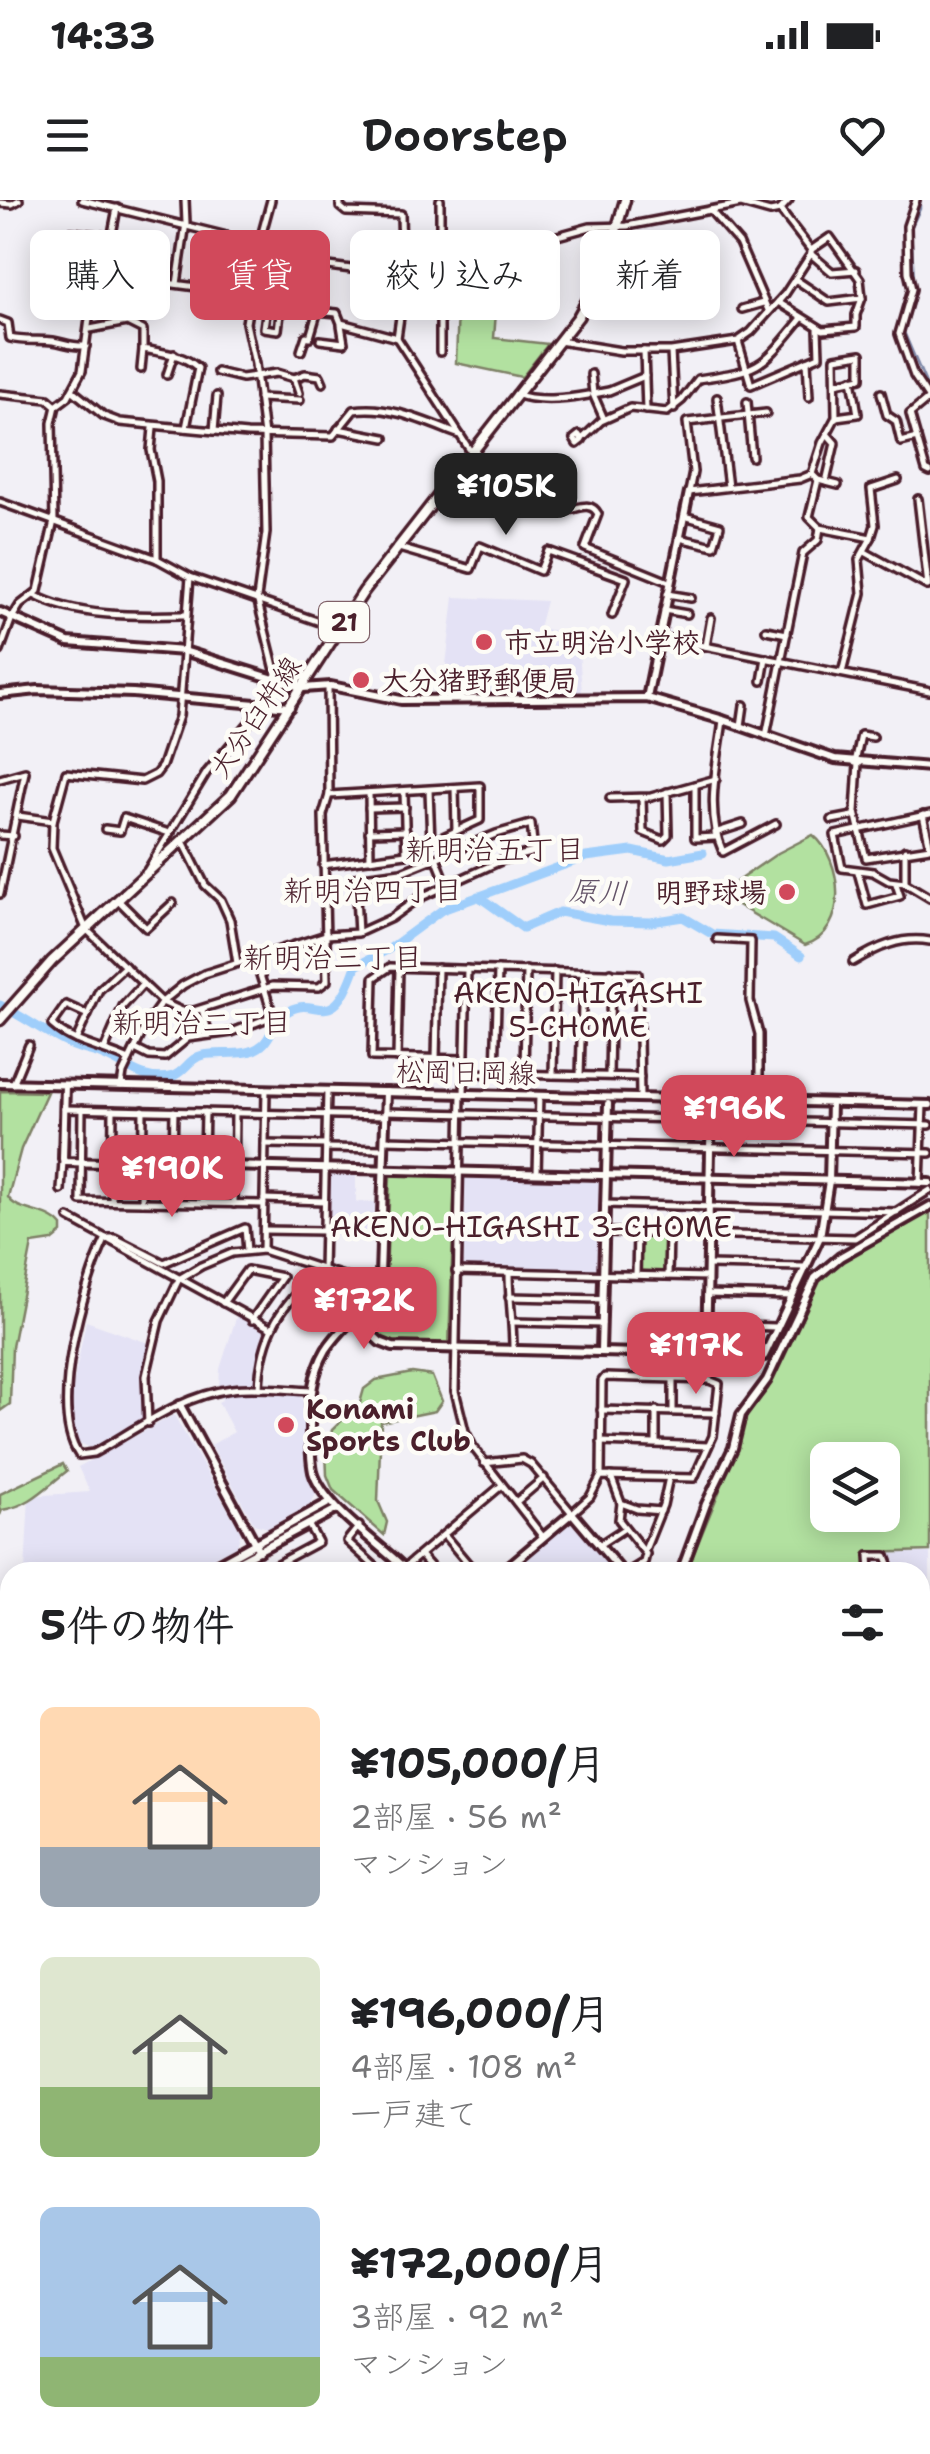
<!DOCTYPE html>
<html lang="ja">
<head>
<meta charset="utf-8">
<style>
  body { margin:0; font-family:"Shantell Sans","Klee One",sans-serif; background:#f2f2f2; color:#202124; height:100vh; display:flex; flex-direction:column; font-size:38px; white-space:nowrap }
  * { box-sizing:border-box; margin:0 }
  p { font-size:32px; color:#757577 }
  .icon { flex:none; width:55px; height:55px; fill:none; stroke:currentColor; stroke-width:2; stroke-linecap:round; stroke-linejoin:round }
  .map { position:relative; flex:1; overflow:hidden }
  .panel { position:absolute; left:0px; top:1362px; width:930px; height:892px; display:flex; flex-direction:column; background:#fff; border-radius:30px 30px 0 0; box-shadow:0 5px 25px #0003 }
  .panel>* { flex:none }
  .top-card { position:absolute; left:30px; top:30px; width:870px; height:90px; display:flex; gap:20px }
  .tools { position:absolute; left:810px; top:1242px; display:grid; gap:20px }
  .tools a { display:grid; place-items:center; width:90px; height:90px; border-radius:15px; background:#fff; box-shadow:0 5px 25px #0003; font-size:50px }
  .price { position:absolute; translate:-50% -85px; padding:0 22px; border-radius:20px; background:#d1495b; color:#fff; font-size:32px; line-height:65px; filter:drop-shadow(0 2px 5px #0008) }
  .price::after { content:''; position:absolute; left:50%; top:60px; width:30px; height:22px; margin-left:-15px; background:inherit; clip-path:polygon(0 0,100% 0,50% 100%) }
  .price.active { background:#222; color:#fff }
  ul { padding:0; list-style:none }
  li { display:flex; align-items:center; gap:30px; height:250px; padding:0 40px }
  li span { display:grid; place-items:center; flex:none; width:280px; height:200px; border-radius:15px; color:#555 }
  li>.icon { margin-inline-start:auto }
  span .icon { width:120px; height:120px; fill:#fffc; stroke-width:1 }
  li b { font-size:42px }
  h2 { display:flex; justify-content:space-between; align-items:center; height:120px; padding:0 40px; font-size:42px }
  .chip { padding:0 35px; border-radius:15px; background:#fff; box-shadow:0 5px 25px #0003; font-size:35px; line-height:90px }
  .chip.active { background:#d1495b; color:#fff }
  .status { display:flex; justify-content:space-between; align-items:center; height:70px; padding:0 50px; background:#fff; direction:ltr }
  .status svg { height:28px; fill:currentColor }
  header { display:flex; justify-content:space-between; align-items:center; height:130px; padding:0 40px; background:#fff; font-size:45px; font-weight:600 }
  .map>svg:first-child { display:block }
  .built { fill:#e4e2f5 }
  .green { fill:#b2e1a0; stroke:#7e8066; stroke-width:2.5; fill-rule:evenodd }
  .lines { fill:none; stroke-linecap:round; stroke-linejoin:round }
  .stream { stroke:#7d88a8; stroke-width:2.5 }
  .river { stroke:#9fcefb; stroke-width:9 }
  .street-casing { stroke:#4a1f2b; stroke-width:12 }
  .secondary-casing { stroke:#4a1f2b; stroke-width:14 }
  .primary-casing { stroke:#4a1f2b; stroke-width:15 }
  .street { stroke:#fdfcf7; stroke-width:5 }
  .secondary { stroke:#fdfcf7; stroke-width:6 }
  .primary { stroke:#fdfcf7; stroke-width:8 }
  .poi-dot { fill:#d1495b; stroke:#fdfcf7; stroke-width:4 }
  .labels { text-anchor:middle; stroke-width:9; stroke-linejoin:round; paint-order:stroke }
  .shield { fill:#fdfcf7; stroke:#806168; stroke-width:2.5 }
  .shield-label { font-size:25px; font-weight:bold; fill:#4a1f2b }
  .poi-label { font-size:28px; font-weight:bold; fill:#4a1f2b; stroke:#fdfcf7; text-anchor:start }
  .street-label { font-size:28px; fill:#4a1f2b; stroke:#fdfcf7 }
  .neighbourhood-label { font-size:30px; fill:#4a1f2b; stroke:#fdfcf7 }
  .water-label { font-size:30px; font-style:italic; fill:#645469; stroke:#fdfcf7 }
</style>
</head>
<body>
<div class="status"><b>14:33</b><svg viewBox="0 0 49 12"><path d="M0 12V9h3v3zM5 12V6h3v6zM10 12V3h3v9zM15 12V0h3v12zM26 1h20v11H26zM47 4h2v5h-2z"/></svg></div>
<header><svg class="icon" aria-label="menu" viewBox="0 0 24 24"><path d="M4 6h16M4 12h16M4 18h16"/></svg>Doorstep<svg class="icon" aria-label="heart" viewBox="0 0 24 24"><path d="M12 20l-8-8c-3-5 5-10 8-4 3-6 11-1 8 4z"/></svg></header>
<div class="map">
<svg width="930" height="2254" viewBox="0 0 930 2254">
  <rect width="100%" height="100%" fill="#f2f0f6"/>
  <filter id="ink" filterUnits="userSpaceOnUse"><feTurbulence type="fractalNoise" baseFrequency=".01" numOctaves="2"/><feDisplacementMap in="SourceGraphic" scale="20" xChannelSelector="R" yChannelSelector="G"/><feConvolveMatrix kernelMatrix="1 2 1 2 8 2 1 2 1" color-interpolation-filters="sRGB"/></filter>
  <g filter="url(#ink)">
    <g class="built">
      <path d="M454 397 546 401 539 428 578 435 582 493 451 495 452 482H444Z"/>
      <path d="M329 972 356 973V1002H375L374 1036 327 1034Z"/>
      <path d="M465 975 600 978 603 982 600 1071 463 1068Z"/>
      <path d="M237 1115 263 1128 264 1133 256 1180 254 1183 219 1186 220 1169Z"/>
      <path d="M86 1121 148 1143 141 1191 143 1221 91 1248 77 1242 71 1215V1196Z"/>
      <path d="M232 1193 300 1196 303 1200 304 1260 316 1294 310 1305 268 1328 254 1324 211 1245 234 1232 218 1202 222 1200 221 1197Z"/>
      <path d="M174 1215 241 1332 237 1346 183 1372H25L29 1296 90 1292 78 1267Z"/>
      <path d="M569 1321 616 1372H508Z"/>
      <path d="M888 1353H930V1480L920 1450V1372H894Z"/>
    </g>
    <g class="green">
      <path d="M458 107 496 112 494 138 548 144 522 177 456 163Z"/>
      <path d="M813 635C843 659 850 732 805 745L736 704V682L778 653Z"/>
      <path d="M0 891 47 892 21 949 8 997C18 1014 48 1008 62 1026V1033L52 1041 32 1044 12 1147 10 1204 0 1211Z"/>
      <path d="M392 973 452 975 455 977 449 1146 390 1144 363 1121 386 1077 390 977Z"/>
      <path d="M930 1011V1351L867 1353 865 1372H686L731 1263 745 1217 768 1189 819 1079 839 1060ZM828 1260H882V1315H828Z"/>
      <path d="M640 1035 667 1037 665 1073 638 1071Z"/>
      <path d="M412 1173 432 1176 442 1201 435 1211 381 1222 378 1301 387 1322 384 1335 333 1290 327 1275 326 1250 332 1230 360 1203 364 1189 376 1180Z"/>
      <path d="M63 1264 67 1271C45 1288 30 1306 2 1310L0 1315V1294Z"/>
      <path d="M920 1624 925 1632 930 1631V1783L921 1786Z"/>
      <path d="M10 1845V1958L0 1965V1848Z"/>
      <path d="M0 2034 10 2063V2174L0 2172Z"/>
      <path d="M0 2174 10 2183V2245H50L48 2254 0 2252Z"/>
      <path d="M318 2245H437L439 2252 347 2254 334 2250 328 2254H312Z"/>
    </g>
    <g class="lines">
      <g class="stream">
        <path d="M920 0V9L911 28 915 95 904 132 930 193"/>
        <path d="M492 2245V2254"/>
      </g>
      <g class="river">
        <path d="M478 696 523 728 560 712 610 721 651 722 683 717 712 734 774 738 801 756"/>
        <path d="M0 805C24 817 48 835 73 846 82 850 93 851 102 855 126 864 144 884 173 876 185 872 189 858 203 855 221 851 247 858 262 845 272 837 273 822 284 814 316 789 330 841 356 766L389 749 442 710 586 657 632 651 669 659 703 653"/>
      </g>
      <defs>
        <g id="street">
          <path d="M82 0 259 44 275 59 359 70 403 67 452 60 477 53 503 39 550 38 590 27 627 26 741 4 770 12 780 10 789 0"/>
          <path d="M340 0V7L346 12 401 14 403 96 397 138 471 252"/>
          <path d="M916 0 907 26 908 72 912 89 899 134 914 176 930 200"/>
          <path d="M0 3 12 4 19 0"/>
          <path d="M710 10 739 43 768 110"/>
          <path d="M71 32 113 37"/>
          <path d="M811 54 832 72 856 70"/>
          <path d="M105 75 212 89 215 100 227 102 337 113 341 123 397 138"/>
          <path d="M795 79 829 102 862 98"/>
          <path d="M177 84 186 23 185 0"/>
          <path d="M778 102 823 130 856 127V115L862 98 860 79 830 37 811 50"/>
          <path d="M267 106 264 128 278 130 281 106"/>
          <path d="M523 107 525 80 548 81 553 67 550 38"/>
          <path d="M742 109 763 103"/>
          <path d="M0 120 8 123 10 138C25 142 38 139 53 141 65 143 73 147 86 146"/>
          <path d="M90 129 127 122 143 130V149C163 153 183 154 198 168L186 228"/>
          <path d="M320 140 344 143 341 125"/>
          <path d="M559 141 621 151H671L738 141 751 132 785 94 811 54V50L780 10"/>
          <path d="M738 141 751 185 819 156 818 129"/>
          <path d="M301 151 306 136 310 137 318 110"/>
          <path d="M644 151 646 210"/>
          <path d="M440 152V0"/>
          <path d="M671 152 674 209"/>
          <path d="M807 161 809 197"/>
          <path d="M141 169 143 149"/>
          <path d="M217 172 242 178 277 173 294 178 299 193"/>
          <path d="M591 174 593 194"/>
          <path d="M167 175 174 154"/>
          <path d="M294 178 305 174 320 176 323 183"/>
          <path d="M72 190 104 216 120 222 247 234 333 236 354 210C389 204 428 223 460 235"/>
          <path d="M881 193 887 215 896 221 901 242 917 238"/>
          <path d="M0 194 48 199 56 206"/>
          <path d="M516 194C536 202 567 199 588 195"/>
          <path d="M259 198 300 200"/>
          <path d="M717 198 728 287"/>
          <path d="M928 199 910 214 926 270 930 272"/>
          <path d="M747 202 752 257"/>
          <path d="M766 213 687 222 693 272 689 292 800 279 812 274 822 243 836 217 835 158 861 154V178L836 183"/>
          <path d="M836 217 858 214 852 179"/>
          <path d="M604 219 593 194 609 191 645 176"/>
          <path d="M153 228 151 250 157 281V359"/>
          <path d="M338 229 385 238"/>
          <path d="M214 231 217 196"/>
          <path d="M579 235 582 240 577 244 574 239Z"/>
          <path d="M582 239 601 221 630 208 667 212 682 200 698 179C763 169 760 169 802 118"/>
          <path d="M812 274 818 280 838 285"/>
          <path d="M454 275 510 293 527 291 568 310C580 308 591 301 598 314L585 348 669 382"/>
          <path d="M818 280 809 317 820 328 871 338 859 360 862 393 842 473"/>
          <path d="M826 282 835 243 828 235"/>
          <path d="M918 299 928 386"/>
          <path d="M0 302 157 359 190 377 340 429"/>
          <path d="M679 338 714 346 720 326 684 316"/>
          <path d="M871 338 875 325 871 289 898 280"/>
          <path d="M399 348 471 369 480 346 540 371 548 351 626 379 612 415"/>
          <path d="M865 352 927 386"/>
          <path d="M190 377 179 516 162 566 156 574 142 581 66 573 53 621 52 648 86 729 162 802 182 811H194L273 786 319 787 327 781 323 615 329 595 328 486"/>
          <path d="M667 394 691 398"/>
          <path d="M34 395C77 418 138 416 185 415"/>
          <path d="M664 410 687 414"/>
          <path d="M766 430 787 434"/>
          <path d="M659 437 930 491"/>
          <path d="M706 446 711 418"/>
          <path d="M0 451 12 418 20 405 38 391 54 321 52 223 56 206 68 197 82 171 89 119 102 86 117 8"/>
          <path d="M762 481 766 458"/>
          <path d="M723 520C718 562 704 611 723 652L776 624"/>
          <path d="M741 526 744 505"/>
          <path d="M766 536 803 353 818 340 820 328"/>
          <path d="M855 563 861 535 873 537"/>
          <path d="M858 563 855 612 866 658 930 648"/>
          <path d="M0 579 25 572 0 694"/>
          <path d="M695 585V638L716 637"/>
          <path d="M455 588 456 630"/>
          <path d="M429 590 431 642"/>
          <path d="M404 592 406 654"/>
          <path d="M369 593 370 659"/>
          <path d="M610 598 651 597 716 579"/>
          <path d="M642 598 643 632 663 640 668 635 667 592"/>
          <path d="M369 608 405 607"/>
          <path d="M923 615 930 647"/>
          <path d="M18 616 53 621"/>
          <path d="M832 620 853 616"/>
          <path d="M105 629 120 631 124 618 169 633"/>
          <path d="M369 632 406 631"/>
          <path d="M715 633 743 624"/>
          <path d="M0 635 14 636"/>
          <path d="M183 641 205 685 221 700 230 720 237 763"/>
          <path d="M905 650V683L930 698"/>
          <path d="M437 660 447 685"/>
          <path d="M323 665 406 654 480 620V586L329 595"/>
          <path d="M148 669 207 572 265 504 276 474 257 398 266 333 264 235 255 164 246 123 259 44 271 0"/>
          <path d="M858 672 867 705 900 696 896 684"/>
          <path d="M905 683 889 681 873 672 842 668 835 635 930 614"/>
          <path d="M118 700 146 728 173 703"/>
          <path d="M717 739 751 741 750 801 759 834V901"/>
          <path d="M853 762C877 747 901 736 930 741"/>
          <path d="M202 809 209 835"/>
          <path d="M88 815 66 805 52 825C73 844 104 848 129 860"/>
          <path d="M76 840 99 790 125 766"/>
          <path d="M105 848 123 806 143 784"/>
          <path d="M135 849 149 856 165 857 188 838 232 832 273 816 255 759"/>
          <path d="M397 858 399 767"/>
          <path d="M436 859 438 768"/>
          <path d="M465 859 372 857 374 778 390 767 638 774 640 898"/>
          <path d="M464 873 640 877"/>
          <path d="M495 874 498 770"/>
          <path d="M524 874 526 770"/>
          <path d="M553 875 555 771"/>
          <path d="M580 876 583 772"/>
          <path d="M609 876 611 772"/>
          <path d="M13 884 29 845"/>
          <path d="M121 886 123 873 147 823 162 802 183 785 204 774 326 735 358 733 391 718 417 699 503 660 534 652 531 624 496 634 401 672 355 678 358 733"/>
          <path d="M461 894 455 1191 465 1231 473 1247 543 1337"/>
          <path d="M464 894 467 769"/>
          <path d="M64 909 385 916"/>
          <path d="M82 909 81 1001 264 1004"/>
          <path d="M385 912 930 925"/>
          <path d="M385 940 930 953"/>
          <path d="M265 944 326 945"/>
          <path d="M326 948 384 949"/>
          <path d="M537 973 539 896"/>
          <path d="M920 983 923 905"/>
          <path d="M61 990 63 961"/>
          <path d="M264 999 324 1001"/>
          <path d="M112 1001 113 910"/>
          <path d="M142 1002 143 910"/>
          <path d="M172 1002 174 911"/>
          <path d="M203 1003 205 912"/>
          <path d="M234 1004 235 912"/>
          <path d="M605 1004 897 1012"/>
          <path d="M69 1018 270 1128"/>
          <path d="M264 1030 324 1031"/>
          <path d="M604 1032 855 1038 930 990"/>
          <path d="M106 1038C83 1085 48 1210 79 1255L94 1253C137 1229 182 1195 232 1189 258 1186 285 1190 311 1191"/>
          <path d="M109 1038H115L164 1063 245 1028 247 1051"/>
          <path d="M263 1050 266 890"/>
          <path d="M708 1065 804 1067"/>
          <path d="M456 1071 707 1077"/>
          <path d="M509 1073C509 1099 513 1122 513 1149"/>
          <path d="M636 1075 637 1033"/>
          <path d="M668 1076 669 1034"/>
          <path d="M707 1094 790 1096"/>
          <path d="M509 1097 603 1099"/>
          <path d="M223 1103 247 1070 282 1077 252 1120"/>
          <path d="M513 1122 602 1124"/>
          <path d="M706 1125 776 1127"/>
          <path d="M673 1179V1211"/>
          <path d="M259 1188C261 1135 281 1101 323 1070L327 891"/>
          <path d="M601 1210 716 1213"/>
          <path d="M656 1210V1242"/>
          <path d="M148 1223 146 1176 159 1121 179 1079 201 1066 232 1053 263 1050 377 1087"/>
          <path d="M601 1242 708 1246"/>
          <path d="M484 1263 522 1259 531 1264 572 1313 590 1297 601 1276 602 1181 605 1177 709 1180 719 1184 713 1236 694 1278 601 1276"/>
          <path d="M611 1276 621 1303 637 1309 661 1311"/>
          <path d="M516 1302 544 1278"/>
          <path d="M621 1303 619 1320 646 1354 644 1362 628 1372"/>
          <path d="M359 1326 347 1341 381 1372"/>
          <path d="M444 1335 475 1372"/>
          <path d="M599 1345 625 1328"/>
          <path d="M645 1350 663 1305 669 1277"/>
          <path d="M421 1356 435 1372"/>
          <path d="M404 1368 501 1286"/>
          <path d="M262 1372 318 1342 308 1324"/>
          <path d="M870 1372 869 1356H886L892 1372"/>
          <path d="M920 1458 927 1484 920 1520"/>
          <path d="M0 1462 10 1461"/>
          <path d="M920 1542 930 1544"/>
          <path d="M920 1570 930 1572"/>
          <path d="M5 1715 4 1574 10 1557"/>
          <path d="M0 1733H10"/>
          <path d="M0 1751H10"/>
          <path d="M0 1776 10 1775"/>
          <path d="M0 1823 10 1821"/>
          <path d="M928 1941 930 1927"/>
          <path d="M920 2072 930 2073"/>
          <path d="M920 2103 930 2104"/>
          <path d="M920 2161 930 2162"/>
          <path d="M925 2161 930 2121"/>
          <path d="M920 2239 930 2232"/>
          <path d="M122 2245 124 2254"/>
          <path d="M178 2245 179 2254"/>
          <path d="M216 2245 222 2254"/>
          <path d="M751 2245V2254"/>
          <path d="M778 2245V2254"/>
          <path d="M806 2245V2254"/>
          <path d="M834 2245V2254"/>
          <path d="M890 2245 891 2254"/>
          <path d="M918 2245V2254"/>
          <path d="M253 2254 265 2245"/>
          <path d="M350 2254 357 2245"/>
          <path d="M539 2254 544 2247 554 2254"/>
          <path d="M695 2254 720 2245"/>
        </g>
        <g id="secondary">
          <path d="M0 412 68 442 184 451 303 488 331 486 401 500 647 498 723 520 835 559 930 567"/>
          <path d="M0 494 38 490 133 493 290 507"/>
          <path d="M647 498 689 292"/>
          <path d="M0 883 930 905"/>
          <path d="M65 885 63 959 65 962 930 983"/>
          <path d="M386 892 380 1075C371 1108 343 1123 326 1150 312 1174 310 1199 310 1225 310 1241 310 1257 313 1272 323 1307 382 1345 408 1372"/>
          <path d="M354 1117 380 1142 393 1147 764 1156 820 1037 829 981 831 903"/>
          <path d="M601 1150 608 904"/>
          <path d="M706 1154 711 900"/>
          <path d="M180 1205 259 1351"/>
          <path d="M203 1372 330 1302"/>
          <path d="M218 1372 337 1309"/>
          <path d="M502 1372 572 1313 622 1372"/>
          <path d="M681 1372 706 1304 733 1248 741 1215 767 1180 815 1078 840 1057 930 1006"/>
          <path d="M0 1403H10"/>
          <path d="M0 1412H10"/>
          <path d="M920 1483 930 1485"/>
          <path d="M0 1715 10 1716"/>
          <path d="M920 1778 930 1777"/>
          <path d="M0 1797 10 1795"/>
          <path d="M920 2045 930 1971"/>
          <path d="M920 2187 930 2182"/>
          <path d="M862 2245V2254"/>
          <path d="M469 2254 471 2245"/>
          <path d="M661 2254 670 2245"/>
        </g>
        <path id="primary" d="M0 820 52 761 231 595 364 391 578 117 605 69 625 0"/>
      </defs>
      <use href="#street" class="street-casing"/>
      <use href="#secondary" class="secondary-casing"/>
      <use href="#primary" class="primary-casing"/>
      <use href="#street" class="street"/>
      <use href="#secondary" class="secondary"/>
      <use href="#primary" class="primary"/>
    </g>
  </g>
  <g class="poi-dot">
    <circle cx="484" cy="442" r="10"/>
    <circle cx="361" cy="480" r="10"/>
    <circle cx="787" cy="692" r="10"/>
    <circle cx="286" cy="1225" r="10"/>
  </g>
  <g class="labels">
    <rect class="shield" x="319" y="402" width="50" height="40" rx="8"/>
    <g class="shield-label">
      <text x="344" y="431">21</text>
    </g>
    <g class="poi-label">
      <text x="504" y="452">市立明治小学校</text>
      <text x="381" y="490">大分猪野郵便局</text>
      <text x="767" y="702" text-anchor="end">明野球場</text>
      <text x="306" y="1219">Konami<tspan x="306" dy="32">Sports Club</tspan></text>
    </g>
    <g class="street-label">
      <text transform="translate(255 517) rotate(-56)" y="10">大分臼杵線</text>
      <text transform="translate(466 872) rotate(1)" y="10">松岡日岡線</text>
    </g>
    <g class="neighbourhood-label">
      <text x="495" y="660">新明治五丁目</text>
      <text x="373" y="701">新明治四丁目</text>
      <text x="333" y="768">新明治三丁目</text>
      <text x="578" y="803">AKENO-HIGASHI<tspan x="578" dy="34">5-CHOME</tspan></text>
      <text x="202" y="833">新明治二丁目</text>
      <text x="531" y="1037">AKENO-HIGASHI 3-CHOME</text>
    </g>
    <g class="water-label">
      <text transform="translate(598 692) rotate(3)" y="10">原川</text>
    </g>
  </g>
</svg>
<div class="tools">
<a><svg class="icon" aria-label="layers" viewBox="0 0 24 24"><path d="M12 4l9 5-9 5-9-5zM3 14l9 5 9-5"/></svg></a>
</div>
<b class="price active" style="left:506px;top:338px">¥105K</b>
<b class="price" style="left:734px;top:960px">¥196K</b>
<b class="price" style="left:172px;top:1020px">¥190K</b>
<b class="price" style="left:364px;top:1152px">¥172K</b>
<b class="price" style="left:696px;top:1197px">¥117K</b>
<div class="top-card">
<a class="chip">購入</a>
<a class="chip active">賃貸</a>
<a class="chip">絞り込み</a>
<a class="chip">新着</a>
</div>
<section class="panel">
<h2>5件の物件<svg class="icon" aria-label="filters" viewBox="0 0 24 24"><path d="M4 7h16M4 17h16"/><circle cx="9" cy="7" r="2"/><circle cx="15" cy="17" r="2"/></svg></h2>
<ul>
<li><span style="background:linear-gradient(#ffd9b3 70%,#9aa5b1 0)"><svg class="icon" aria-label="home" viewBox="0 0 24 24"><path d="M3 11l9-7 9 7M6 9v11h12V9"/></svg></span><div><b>¥105,000/月</b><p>2部屋 · 56 m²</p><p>マンション</p></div></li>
<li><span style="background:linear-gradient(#dfe7d0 65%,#8fb573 0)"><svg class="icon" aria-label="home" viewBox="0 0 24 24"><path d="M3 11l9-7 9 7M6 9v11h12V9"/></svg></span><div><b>¥196,000/月</b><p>4部屋 · 108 m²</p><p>一戸建て</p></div></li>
<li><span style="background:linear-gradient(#a9c7e8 75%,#8fb573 0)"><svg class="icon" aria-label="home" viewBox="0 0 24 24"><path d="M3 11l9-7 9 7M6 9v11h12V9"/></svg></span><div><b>¥172,000/月</b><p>3部屋 · 92 m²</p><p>マンション</p></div></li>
</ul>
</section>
</div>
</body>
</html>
